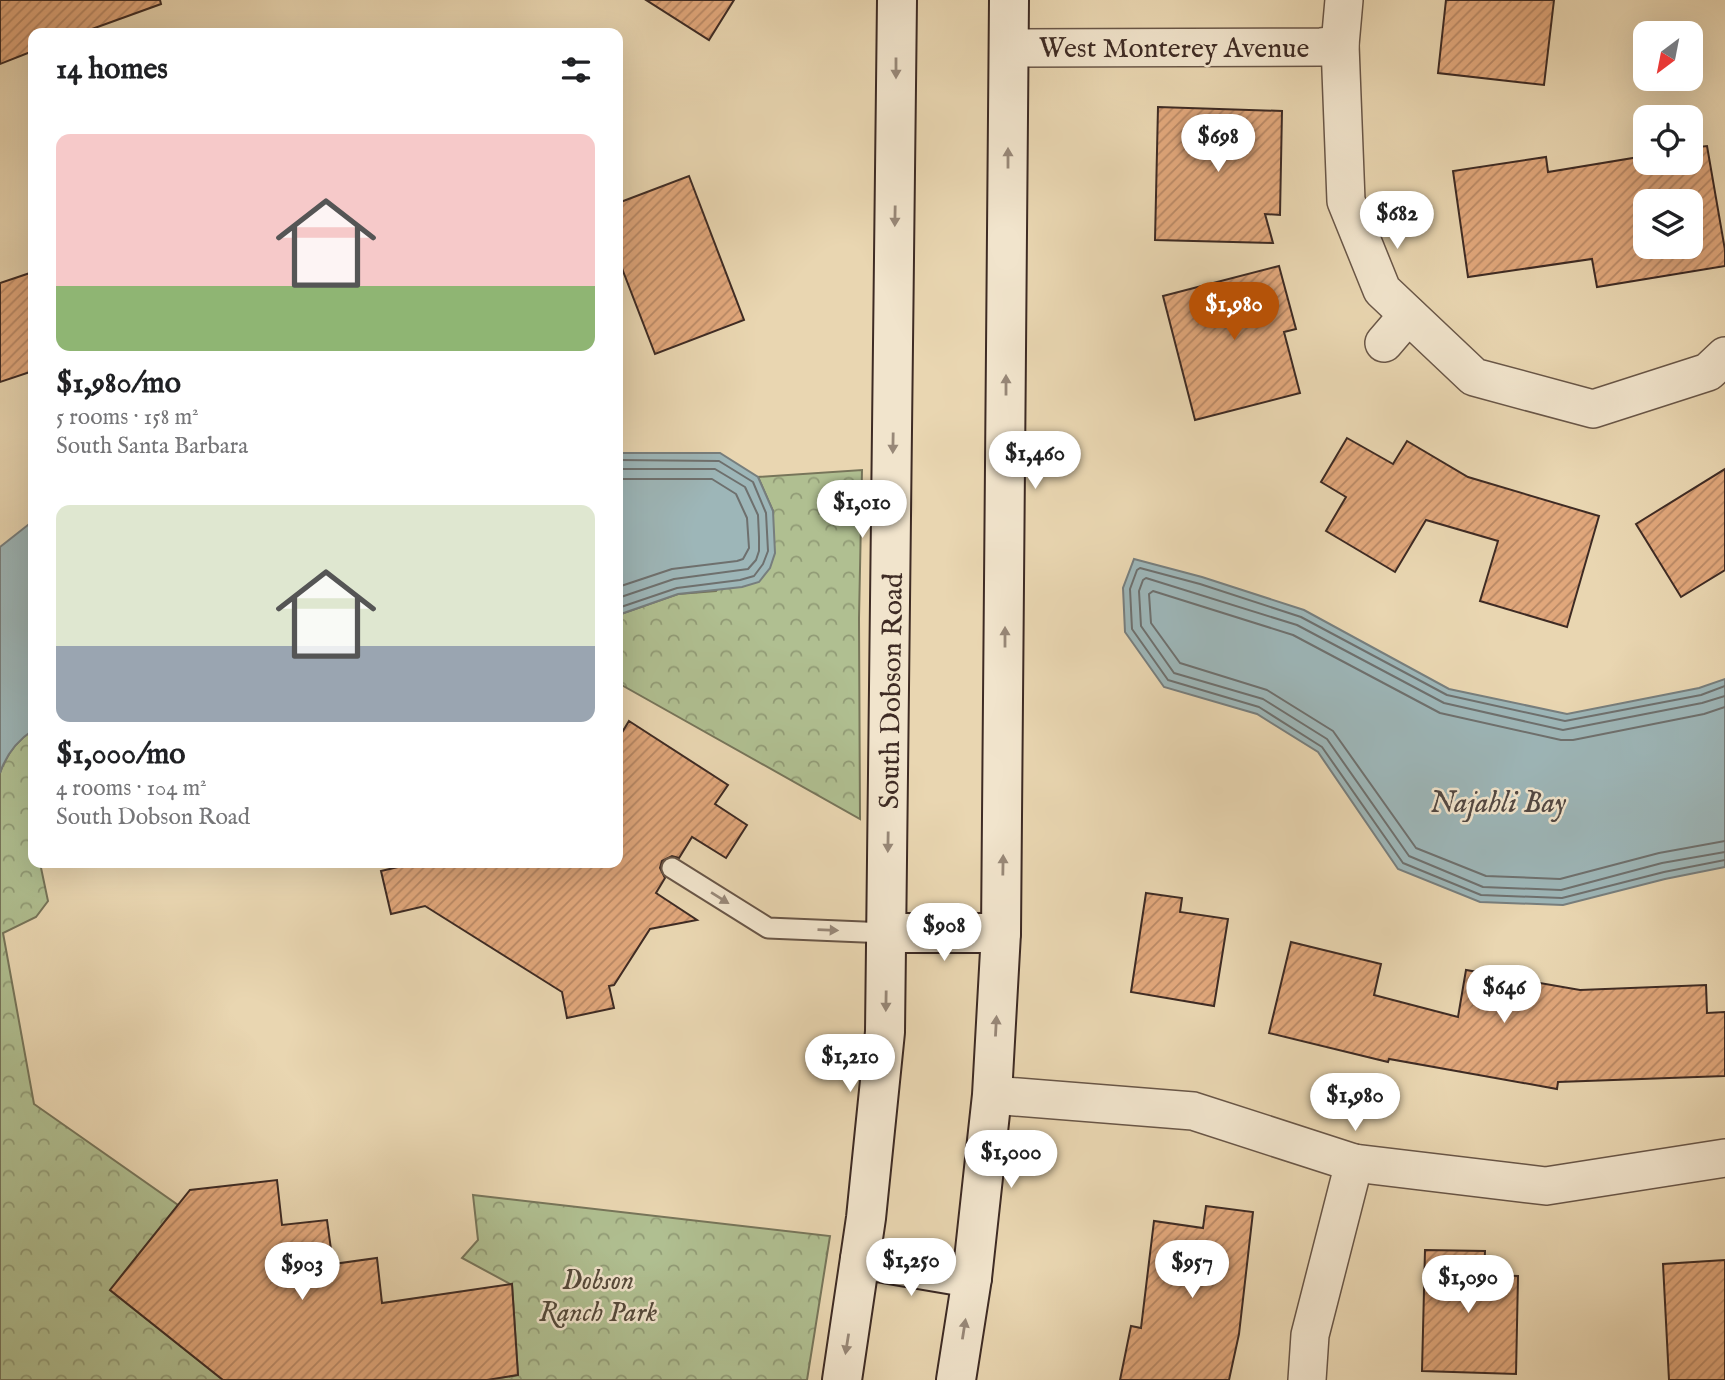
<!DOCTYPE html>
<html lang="en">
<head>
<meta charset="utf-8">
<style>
  body { margin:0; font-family:"IM FELL English",serif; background:#f2f2f2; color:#202124; height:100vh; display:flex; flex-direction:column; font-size:26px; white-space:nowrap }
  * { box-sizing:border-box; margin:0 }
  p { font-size:23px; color:#757577 }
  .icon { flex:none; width:38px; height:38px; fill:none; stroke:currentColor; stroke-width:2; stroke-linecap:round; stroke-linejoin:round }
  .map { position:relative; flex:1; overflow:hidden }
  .side { position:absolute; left:28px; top:28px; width:595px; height:840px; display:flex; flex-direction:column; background:#fff; border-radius:14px; box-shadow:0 7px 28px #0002 }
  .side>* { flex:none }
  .needle { width:46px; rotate:212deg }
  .buttons { position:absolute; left:1633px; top:21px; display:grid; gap:14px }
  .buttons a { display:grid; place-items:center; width:70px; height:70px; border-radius:14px; background:#fff; box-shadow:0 7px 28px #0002; font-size:35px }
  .price { position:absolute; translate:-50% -60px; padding:0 16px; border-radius:24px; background:#fff; color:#222; font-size:23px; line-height:46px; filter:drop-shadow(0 2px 4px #0008) }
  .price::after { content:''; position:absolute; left:50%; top:42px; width:21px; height:16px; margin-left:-10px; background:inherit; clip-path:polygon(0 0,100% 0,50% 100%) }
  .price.on { background:#b45309; color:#fff }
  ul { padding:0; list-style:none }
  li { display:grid; align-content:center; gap:14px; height:371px; padding:0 28px }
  li span { display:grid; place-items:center; height:217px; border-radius:14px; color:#555 }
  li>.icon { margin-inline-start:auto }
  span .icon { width:126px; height:126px; fill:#fffc; stroke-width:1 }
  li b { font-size:30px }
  h2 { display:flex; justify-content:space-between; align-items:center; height:84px; padding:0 28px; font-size:30px }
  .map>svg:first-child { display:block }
  .park { fill:url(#park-crowns); stroke:#77755a; stroke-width:2 }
  .water { fill:#9db6b8; stroke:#777e7d; stroke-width:2 }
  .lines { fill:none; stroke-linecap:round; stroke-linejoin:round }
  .shore { stroke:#6e706e; stroke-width:2 }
  .building { fill:url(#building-hatch); stroke:#3e2b24; stroke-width:2; fill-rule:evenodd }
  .lane-casing { stroke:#695647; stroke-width:23 }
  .street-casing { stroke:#695647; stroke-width:40 }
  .secondary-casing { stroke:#3e2b24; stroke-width:42 }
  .lane { stroke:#f1e4cc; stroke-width:19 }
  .street { stroke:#f1e4cc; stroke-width:37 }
  .secondary { stroke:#f1e4cc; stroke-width:38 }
  .oneway { fill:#988878 }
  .labels { text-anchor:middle; stroke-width:5; stroke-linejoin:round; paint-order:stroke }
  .street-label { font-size:28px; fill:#3e2b24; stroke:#f1e4cc }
  .park-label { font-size:28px; font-style:italic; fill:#55493a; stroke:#f1e4cc }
  .water-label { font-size:30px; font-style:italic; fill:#514742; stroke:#f1e4cc }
</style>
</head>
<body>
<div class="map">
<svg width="1725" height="1380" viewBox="0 0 1725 1380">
  <defs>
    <pattern id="park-crowns" width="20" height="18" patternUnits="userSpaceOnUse" patternTransform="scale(1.75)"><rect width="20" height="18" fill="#b0bf91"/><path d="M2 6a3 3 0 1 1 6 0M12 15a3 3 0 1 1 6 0" fill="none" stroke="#919b76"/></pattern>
    <pattern id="building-hatch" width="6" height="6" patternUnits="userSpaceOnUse" patternTransform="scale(1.75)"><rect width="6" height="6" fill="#e1a77b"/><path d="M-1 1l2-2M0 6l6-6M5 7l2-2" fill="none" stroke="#b88865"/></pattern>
  </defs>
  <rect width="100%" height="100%" fill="#e9d6b1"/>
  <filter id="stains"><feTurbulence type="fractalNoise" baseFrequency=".00286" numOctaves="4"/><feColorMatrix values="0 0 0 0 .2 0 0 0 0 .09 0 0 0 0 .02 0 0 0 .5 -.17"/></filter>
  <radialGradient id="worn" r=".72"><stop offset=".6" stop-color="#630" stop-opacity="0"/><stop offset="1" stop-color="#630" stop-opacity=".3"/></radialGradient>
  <g class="park">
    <path d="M862 470 859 619 860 819 618 683V615L678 594 716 591 773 511 758 477Z"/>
    <path d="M33 730V863H40L48 901 36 917 3 933 34 1104 178 1205 110 1290 223 1380H0V773C6 755 18 740 33 730Z"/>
    <path d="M473 1195 830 1236 807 1380H487L518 1375 512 1285 462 1258 478 1240Z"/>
  </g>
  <g class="water">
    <path d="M618 453H720L758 477 773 511 775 553 770 568 759 582 742 587 678 594 618 615Z"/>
    <path d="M33 521V730C18 740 6 755 0 773V547Z"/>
    <path d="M1134 559 1202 577 1304 610 1449 689 1567 714 1699 688 1725 679V867L1665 879 1563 905 1480 902 1398 869 1318 752 1257 714 1164 687 1125 632 1123 588Z"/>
  </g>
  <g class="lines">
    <g class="shore">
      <path d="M618 460 719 461 753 482 766 513 768 551 763 564 754 576 740 580 677 588 618 608"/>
      <path d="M618 469H715L745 487 758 515 759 537V551L756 560 748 569 674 579 618 598"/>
      <path d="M618 479H712L736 494 747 518 749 548 743 559 737 561 672 569 618 587"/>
      <path d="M1725 686 1701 695 1565 721 1447 695 1301 617 1200 584 1140 568 1137 570 1130 589 1132 629 1168 680 1259 707 1322 747 1403 863 1481 895 1562 898 1664 872 1725 860"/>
      <path d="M1725 696 1702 703 1563 730 1444 703 1297 625 1146 578 1143 580 1139 591 1141 626 1174 673 1263 699 1327 739 1409 856 1483 887 1561 890 1662 863 1725 852"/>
      <path d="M1725 707 1704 714 1573 740H1561L1440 713 1293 635 1153 591 1149 594 1151 623 1180 663 1267 690 1333 731 1416 848 1486 876 1560 879 1659 853 1725 841"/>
    </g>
  </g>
  <g class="building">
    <path d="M0 0H160L161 4 81 33H33V51L0 64Z"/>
    <path d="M646 0H734L709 40Z"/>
    <path d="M1446 0H1554L1544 85 1438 73Z"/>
    <path d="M1158 107 1282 111 1280 215 1265 214 1273 243 1155 240Z"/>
    <path d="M1707 146 1725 250V266L1597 287 1592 259 1468 277 1453 171 1546 157 1548 172 1645 156V163H1690V148ZM1645 201H1690V247H1645Z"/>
    <path d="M689 176 744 320 655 354 618 258V203Z"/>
    <path d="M1279 266 1296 329 1284 332 1300 393 1195 420 1163 296Z"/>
    <path d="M33 272V371L0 382V283Z"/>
    <path d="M1347 438 1393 464 1407 441 1468 477 1599 516 1567 627 1480 601 1498 541 1426 520 1395 572 1326 531 1346 497 1321 482Z"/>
    <path d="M1725 469V570L1681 597 1636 524Z"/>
    <path d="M629 721 728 785 715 804 747 825 726 858 692 837 679 858 672 856 662 861 660 868 665 878 656 893 697 920 650 929 614 985 609 986 614 1008 567 1018 562 992 425 906 391 914 381 871 415 863H618V739Z"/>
    <path d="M1146 893 1182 898 1180 912 1228 919 1214 1006 1131 992Z"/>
    <path d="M1291 942 1381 964 1374 995 1458 1017 1466 970 1580 990 1706 985 1707 1013 1725 1012V1076L1558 1082 1557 1089 1389 1059 1388 1062 1269 1033Z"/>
    <path d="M277 1180 282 1225 327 1220 333 1264 377 1258 382 1303 512 1284 518 1375 487 1380H223L110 1290 190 1190Z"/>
    <path d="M1206 1206 1253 1212 1239 1334 1229 1380H1120L1131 1326 1141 1328 1154 1221 1203 1228Z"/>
    <path d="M1425 1250 1485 1251 1484 1275 1518 1276 1516 1374 1422 1371Z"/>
    <path d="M1725 1260V1380H1669L1663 1264Z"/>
  </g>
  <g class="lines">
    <defs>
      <path id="lane" d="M672 868 768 928 887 933"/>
      <g id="street">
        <path d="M1344 0 1340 45 1346 201 1382 290 1474 377 1593 409 1708 372 1725 356"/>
        <path d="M1009 48 1321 47 1340 45"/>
        <path d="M1384 343 1408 315"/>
        <path d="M992 1095 1193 1111 1354 1163 1546 1186 1725 1158"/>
        <path d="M1307 1380 1310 1335 1354 1163"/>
      </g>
      <g id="secondary">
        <path d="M887 933H1001"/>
        <path d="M860 1259 972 1278"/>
        <path d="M842 1380 866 1218 885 1032 897 0"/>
        <path d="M956 1380 972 1278 992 1095 1001 933 1009 0"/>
      </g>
    </defs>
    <use href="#lane" class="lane-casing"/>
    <use href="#street" class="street-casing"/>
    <use href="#secondary" class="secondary-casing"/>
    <use href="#lane" class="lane"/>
    <use href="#street" class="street"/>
    <use href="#secondary" class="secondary"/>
  </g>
  <defs><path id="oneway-solid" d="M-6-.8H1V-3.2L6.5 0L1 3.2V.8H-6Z" transform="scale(1.75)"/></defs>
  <g class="oneway">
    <use href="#oneway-solid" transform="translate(896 68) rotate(90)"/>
    <use href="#oneway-solid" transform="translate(1008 158) rotate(-90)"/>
    <use href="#oneway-solid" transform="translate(895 216) rotate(91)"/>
    <use href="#oneway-solid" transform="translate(1006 385) rotate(-90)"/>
    <use href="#oneway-solid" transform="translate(893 443) rotate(91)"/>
    <use href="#oneway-solid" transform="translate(1005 637) rotate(-90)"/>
    <use href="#oneway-solid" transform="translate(888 842) rotate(91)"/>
    <use href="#oneway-solid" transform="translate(1003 865) rotate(-89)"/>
    <use href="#oneway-solid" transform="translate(720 898) rotate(32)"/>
    <use href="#oneway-solid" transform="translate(828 930) rotate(2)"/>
    <use href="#oneway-solid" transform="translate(886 1001) rotate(91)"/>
    <use href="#oneway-solid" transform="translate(996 1026) rotate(-87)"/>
    <use href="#oneway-solid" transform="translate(964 1329) rotate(-81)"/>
    <use href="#oneway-solid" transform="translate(847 1344) rotate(99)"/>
  </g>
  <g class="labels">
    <g class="street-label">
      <text x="1174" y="57">West Monterey Avenue</text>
      <text transform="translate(890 691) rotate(-89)" y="10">South Dobson Road</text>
    </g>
    <g class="park-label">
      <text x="598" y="1289">Dobson<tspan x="598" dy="32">Ranch Park</tspan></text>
    </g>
    <g class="water-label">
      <text x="1498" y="812">Najahli Bay</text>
    </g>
  </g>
  <rect width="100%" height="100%" filter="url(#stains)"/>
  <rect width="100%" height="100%" fill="url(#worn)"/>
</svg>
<div class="buttons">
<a><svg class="needle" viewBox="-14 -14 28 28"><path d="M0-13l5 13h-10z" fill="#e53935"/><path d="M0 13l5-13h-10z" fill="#757577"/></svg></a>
<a><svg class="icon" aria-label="locate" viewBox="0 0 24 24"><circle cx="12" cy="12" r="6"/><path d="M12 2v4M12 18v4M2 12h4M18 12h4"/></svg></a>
<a><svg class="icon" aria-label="layers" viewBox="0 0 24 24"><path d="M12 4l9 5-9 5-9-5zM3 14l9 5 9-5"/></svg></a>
</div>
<b class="price" style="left:1218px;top:174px">$698</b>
<b class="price" style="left:1397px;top:251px">$682</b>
<b class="price on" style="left:1234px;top:342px">$1,980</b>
<b class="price" style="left:1035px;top:491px">$1,460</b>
<b class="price" style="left:862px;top:540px">$1,010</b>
<b class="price" style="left:944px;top:963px">$908</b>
<b class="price" style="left:1504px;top:1025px">$646</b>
<b class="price" style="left:850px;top:1094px">$1,210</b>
<b class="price" style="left:1355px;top:1133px">$1,980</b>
<b class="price" style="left:1011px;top:1190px">$1,000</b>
<b class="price" style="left:911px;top:1298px">$1,250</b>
<b class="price" style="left:1192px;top:1300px">$957</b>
<b class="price" style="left:302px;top:1302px">$903</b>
<b class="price" style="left:1468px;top:1315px">$1,090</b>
<section class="side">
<h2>14 homes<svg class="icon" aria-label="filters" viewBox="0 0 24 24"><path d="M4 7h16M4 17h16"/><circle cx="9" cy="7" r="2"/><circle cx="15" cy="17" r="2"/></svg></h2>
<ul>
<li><span style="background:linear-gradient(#f6c9c9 70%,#8fb573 0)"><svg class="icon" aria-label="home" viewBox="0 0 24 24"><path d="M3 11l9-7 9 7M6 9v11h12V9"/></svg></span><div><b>$1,980/mo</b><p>5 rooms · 158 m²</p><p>South Santa Barbara</p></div></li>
<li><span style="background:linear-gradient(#dfe7d0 65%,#9aa5b1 0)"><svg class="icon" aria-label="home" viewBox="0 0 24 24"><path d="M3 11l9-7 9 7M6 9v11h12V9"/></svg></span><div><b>$1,000/mo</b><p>4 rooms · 104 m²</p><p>South Dobson Road</p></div></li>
</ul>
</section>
</div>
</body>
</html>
